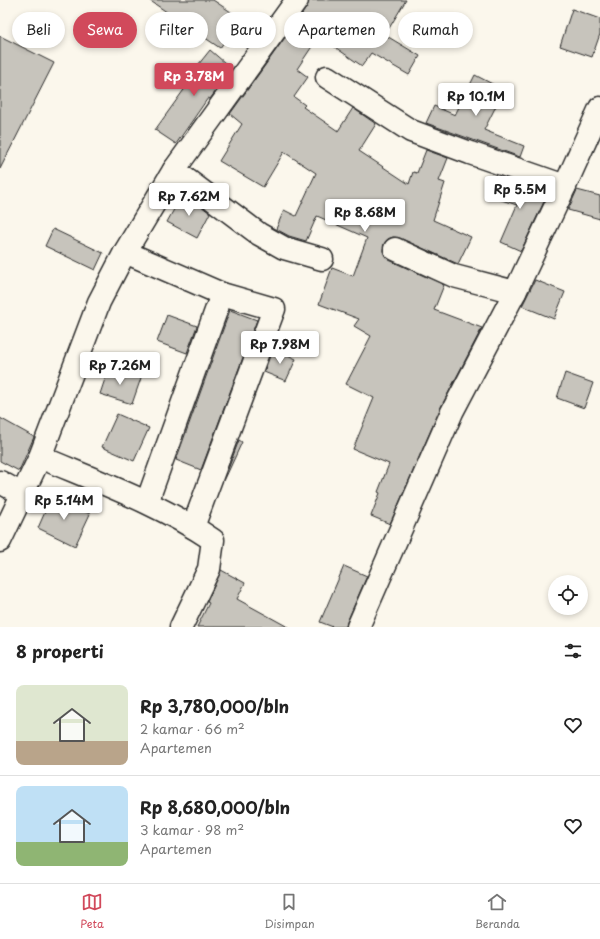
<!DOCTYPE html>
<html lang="id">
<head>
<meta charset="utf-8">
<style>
  body { margin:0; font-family:"Playpen Sans",sans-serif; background:#f2f2f2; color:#222; height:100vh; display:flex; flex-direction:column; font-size:15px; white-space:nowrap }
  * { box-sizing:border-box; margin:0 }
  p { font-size:13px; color:#767676 }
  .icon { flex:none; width:22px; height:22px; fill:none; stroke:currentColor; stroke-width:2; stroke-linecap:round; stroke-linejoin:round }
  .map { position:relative; height:627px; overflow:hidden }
  .drawer { display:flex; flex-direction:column; background:#fff; flex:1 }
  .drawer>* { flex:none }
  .hud { position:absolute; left:12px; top:12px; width:576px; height:36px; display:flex; gap:8px }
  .fabs { position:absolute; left:548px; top:575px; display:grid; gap:8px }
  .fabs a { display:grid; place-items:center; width:40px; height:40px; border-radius:50%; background:#fff; box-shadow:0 2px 6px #0003; font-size:20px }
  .price { position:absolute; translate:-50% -34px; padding:0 9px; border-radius:4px; background:#fff; color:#222; font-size:13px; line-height:26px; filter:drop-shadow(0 1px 2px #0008) }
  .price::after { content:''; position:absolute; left:50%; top:24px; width:12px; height:9px; margin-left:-6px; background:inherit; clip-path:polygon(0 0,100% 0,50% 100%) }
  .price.current { background:#d1495b; color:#fff }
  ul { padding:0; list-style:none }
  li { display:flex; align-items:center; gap:12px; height:100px; padding:0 16px }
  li+li { border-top:1px solid #e0e0e0 }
  li span { display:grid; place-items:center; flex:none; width:112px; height:80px; border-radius:8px; color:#555 }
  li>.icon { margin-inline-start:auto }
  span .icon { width:48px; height:48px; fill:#fffc; stroke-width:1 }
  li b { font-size:17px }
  h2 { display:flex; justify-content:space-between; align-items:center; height:48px; padding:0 16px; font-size:17px }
  .tag { padding:0 14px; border-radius:18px; background:#fff; box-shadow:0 2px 6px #0003; font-size:14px; line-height:36px }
  .tag.current { background:#d1495b; color:#fff }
  .tabs { display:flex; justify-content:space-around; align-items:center; height:56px; border-top:1px solid #e0e0e0; background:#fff; font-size:11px; color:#767676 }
  .tabs a { display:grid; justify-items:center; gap:2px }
  .tabs .current { color:#d1495b }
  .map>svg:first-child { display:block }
  .building { fill:#c7c4bc; stroke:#2b2b2b }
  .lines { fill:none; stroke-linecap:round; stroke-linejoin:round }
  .street-casing { stroke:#2b2b2b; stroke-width:25 }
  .street { stroke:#fbf7ec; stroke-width:22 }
</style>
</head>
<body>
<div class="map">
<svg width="600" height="627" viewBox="0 0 600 627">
  <rect width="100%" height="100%" fill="#fbf7ec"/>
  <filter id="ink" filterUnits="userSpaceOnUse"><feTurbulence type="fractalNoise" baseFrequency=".025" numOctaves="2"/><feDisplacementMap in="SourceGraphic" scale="8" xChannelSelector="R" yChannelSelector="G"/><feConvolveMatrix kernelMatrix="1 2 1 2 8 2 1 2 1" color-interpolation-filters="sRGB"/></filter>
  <g filter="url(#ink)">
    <g class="building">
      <path d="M149 0H213L240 18 220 48Z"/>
      <path d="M309 0H406L385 35 420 56 409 75 371 53 362 66 319 36 297 69 308 77 294 97 305 105 303 107 338 131 353 108 376 124 359 151 409 184 413 172 417 173 426 150 448 158 439 181 445 183 433 220 471 237 458 264 400 238 393 237 388 239 384 244 383 251 385 256 389 260 444 285 434 310 482 328 441 407 390 524 371 516 380 493 378 492 389 464 353 449 374 398 346 384 371 336 354 326 359 319 319 304 332 268 353 276 367 238 317 216 306 241 289 236 276 229 284 210 296 216 316 173 284 152 263 187 219 161 242 124 230 114 307 7Z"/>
      <path d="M572 9 600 19V34L592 57 560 46Z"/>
      <path d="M0 36 54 63 0 169Z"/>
      <path d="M210 50 232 69 210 99 208 98 176 144 155 130 196 73 194 70Z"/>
      <path d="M475 75 504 90 484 130 524 146 520 157 426 123 434 106 455 115Z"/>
      <path d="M498 178 548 193 521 251 501 242 517 205 492 197Z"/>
      <path d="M577 190 600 196V219L568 210Z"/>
      <path d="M182 195 196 202 210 213 197 238 167 222Z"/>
      <path d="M53 229 103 253 95 270 45 246Z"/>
      <path d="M535 280 565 292 554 319 522 306Z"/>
      <path d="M230 310 257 320 201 470 176 460Z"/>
      <path d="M167 315 197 326 187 353 157 342Z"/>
      <path d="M273 348 296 359 286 381 264 372Z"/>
      <path d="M109 367 141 378 132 404 100 394Z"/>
      <path d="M565 373 593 383 584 408 557 398Z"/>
      <path d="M117 414 149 428 134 461 102 447Z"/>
      <path d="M0 418 34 437 19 471 0 461Z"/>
      <path d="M239 440 242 442 224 481V480Z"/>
      <path d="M52 496 90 514 75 546 38 528Z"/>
      <path d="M344 566 367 576 347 622 346 627H333L320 622Z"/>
      <path d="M221 570 245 583 237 599 288 627H197L209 603 207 602Z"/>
    </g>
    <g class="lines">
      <defs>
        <g id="street">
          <path d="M327 77 411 131 470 153 565 186"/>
          <path d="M174 170 259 234 284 248 322 259"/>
          <path d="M395 249 454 276 515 292"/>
          <path d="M125 252 222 294 274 309 193 527"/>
          <path d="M40 457C99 482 160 504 213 540L209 569 181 627"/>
          <path d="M0 482 22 494"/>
          <path d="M147 502 222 294"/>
          <path d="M0 541 40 457 99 302 125 252 174 170 297 0"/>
          <path d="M358 627 452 412 515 292 565 186 600 108"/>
        </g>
      </defs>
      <use href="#street" class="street-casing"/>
      <use href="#street" class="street"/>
    </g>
  </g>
</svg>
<div class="fabs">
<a><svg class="icon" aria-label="locate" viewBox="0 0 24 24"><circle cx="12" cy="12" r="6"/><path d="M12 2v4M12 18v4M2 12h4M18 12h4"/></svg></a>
</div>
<b class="price current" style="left:194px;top:97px">Rp 3.78M</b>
<b class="price" style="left:476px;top:117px">Rp 10.1M</b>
<b class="price" style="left:520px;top:210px">Rp 5.5M</b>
<b class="price" style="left:189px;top:217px">Rp 7.62M</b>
<b class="price" style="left:365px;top:233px">Rp 8.68M</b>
<b class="price" style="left:280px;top:365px">Rp 7.98M</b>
<b class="price" style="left:120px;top:386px">Rp 7.26M</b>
<b class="price" style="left:64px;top:521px">Rp 5.14M</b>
<div class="hud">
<a class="tag">Beli</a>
<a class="tag current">Sewa</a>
<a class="tag">Filter</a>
<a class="tag">Baru</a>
<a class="tag">Apartemen</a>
<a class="tag">Rumah</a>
</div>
</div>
<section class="drawer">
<h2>8 properti<svg class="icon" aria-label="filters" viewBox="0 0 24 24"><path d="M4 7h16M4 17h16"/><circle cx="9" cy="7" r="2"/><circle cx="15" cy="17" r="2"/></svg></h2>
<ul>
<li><span style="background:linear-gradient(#dfe7d0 70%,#b9a48a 0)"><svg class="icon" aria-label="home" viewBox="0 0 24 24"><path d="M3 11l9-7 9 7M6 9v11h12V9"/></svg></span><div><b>Rp 3,780,000/bln</b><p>2 kamar · 66 m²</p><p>Apartemen</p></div><svg class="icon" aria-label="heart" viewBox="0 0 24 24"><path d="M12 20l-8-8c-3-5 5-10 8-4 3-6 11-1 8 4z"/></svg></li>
<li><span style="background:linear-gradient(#bfe0f5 70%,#8fb573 0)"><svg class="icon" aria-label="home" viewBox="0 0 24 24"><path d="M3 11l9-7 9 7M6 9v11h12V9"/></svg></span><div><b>Rp 8,680,000/bln</b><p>3 kamar · 98 m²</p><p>Apartemen</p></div><svg class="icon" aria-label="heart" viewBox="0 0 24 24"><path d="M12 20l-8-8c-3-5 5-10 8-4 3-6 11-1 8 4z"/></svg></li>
</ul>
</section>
<nav class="tabs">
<a class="current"><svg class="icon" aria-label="map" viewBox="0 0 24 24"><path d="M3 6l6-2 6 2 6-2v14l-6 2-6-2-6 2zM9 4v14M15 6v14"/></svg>Peta</a>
<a><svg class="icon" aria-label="saved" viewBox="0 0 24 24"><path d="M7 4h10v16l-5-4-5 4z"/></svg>Disimpan</a>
<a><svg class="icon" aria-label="home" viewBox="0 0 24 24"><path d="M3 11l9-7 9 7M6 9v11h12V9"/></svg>Beranda</a>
</nav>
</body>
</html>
